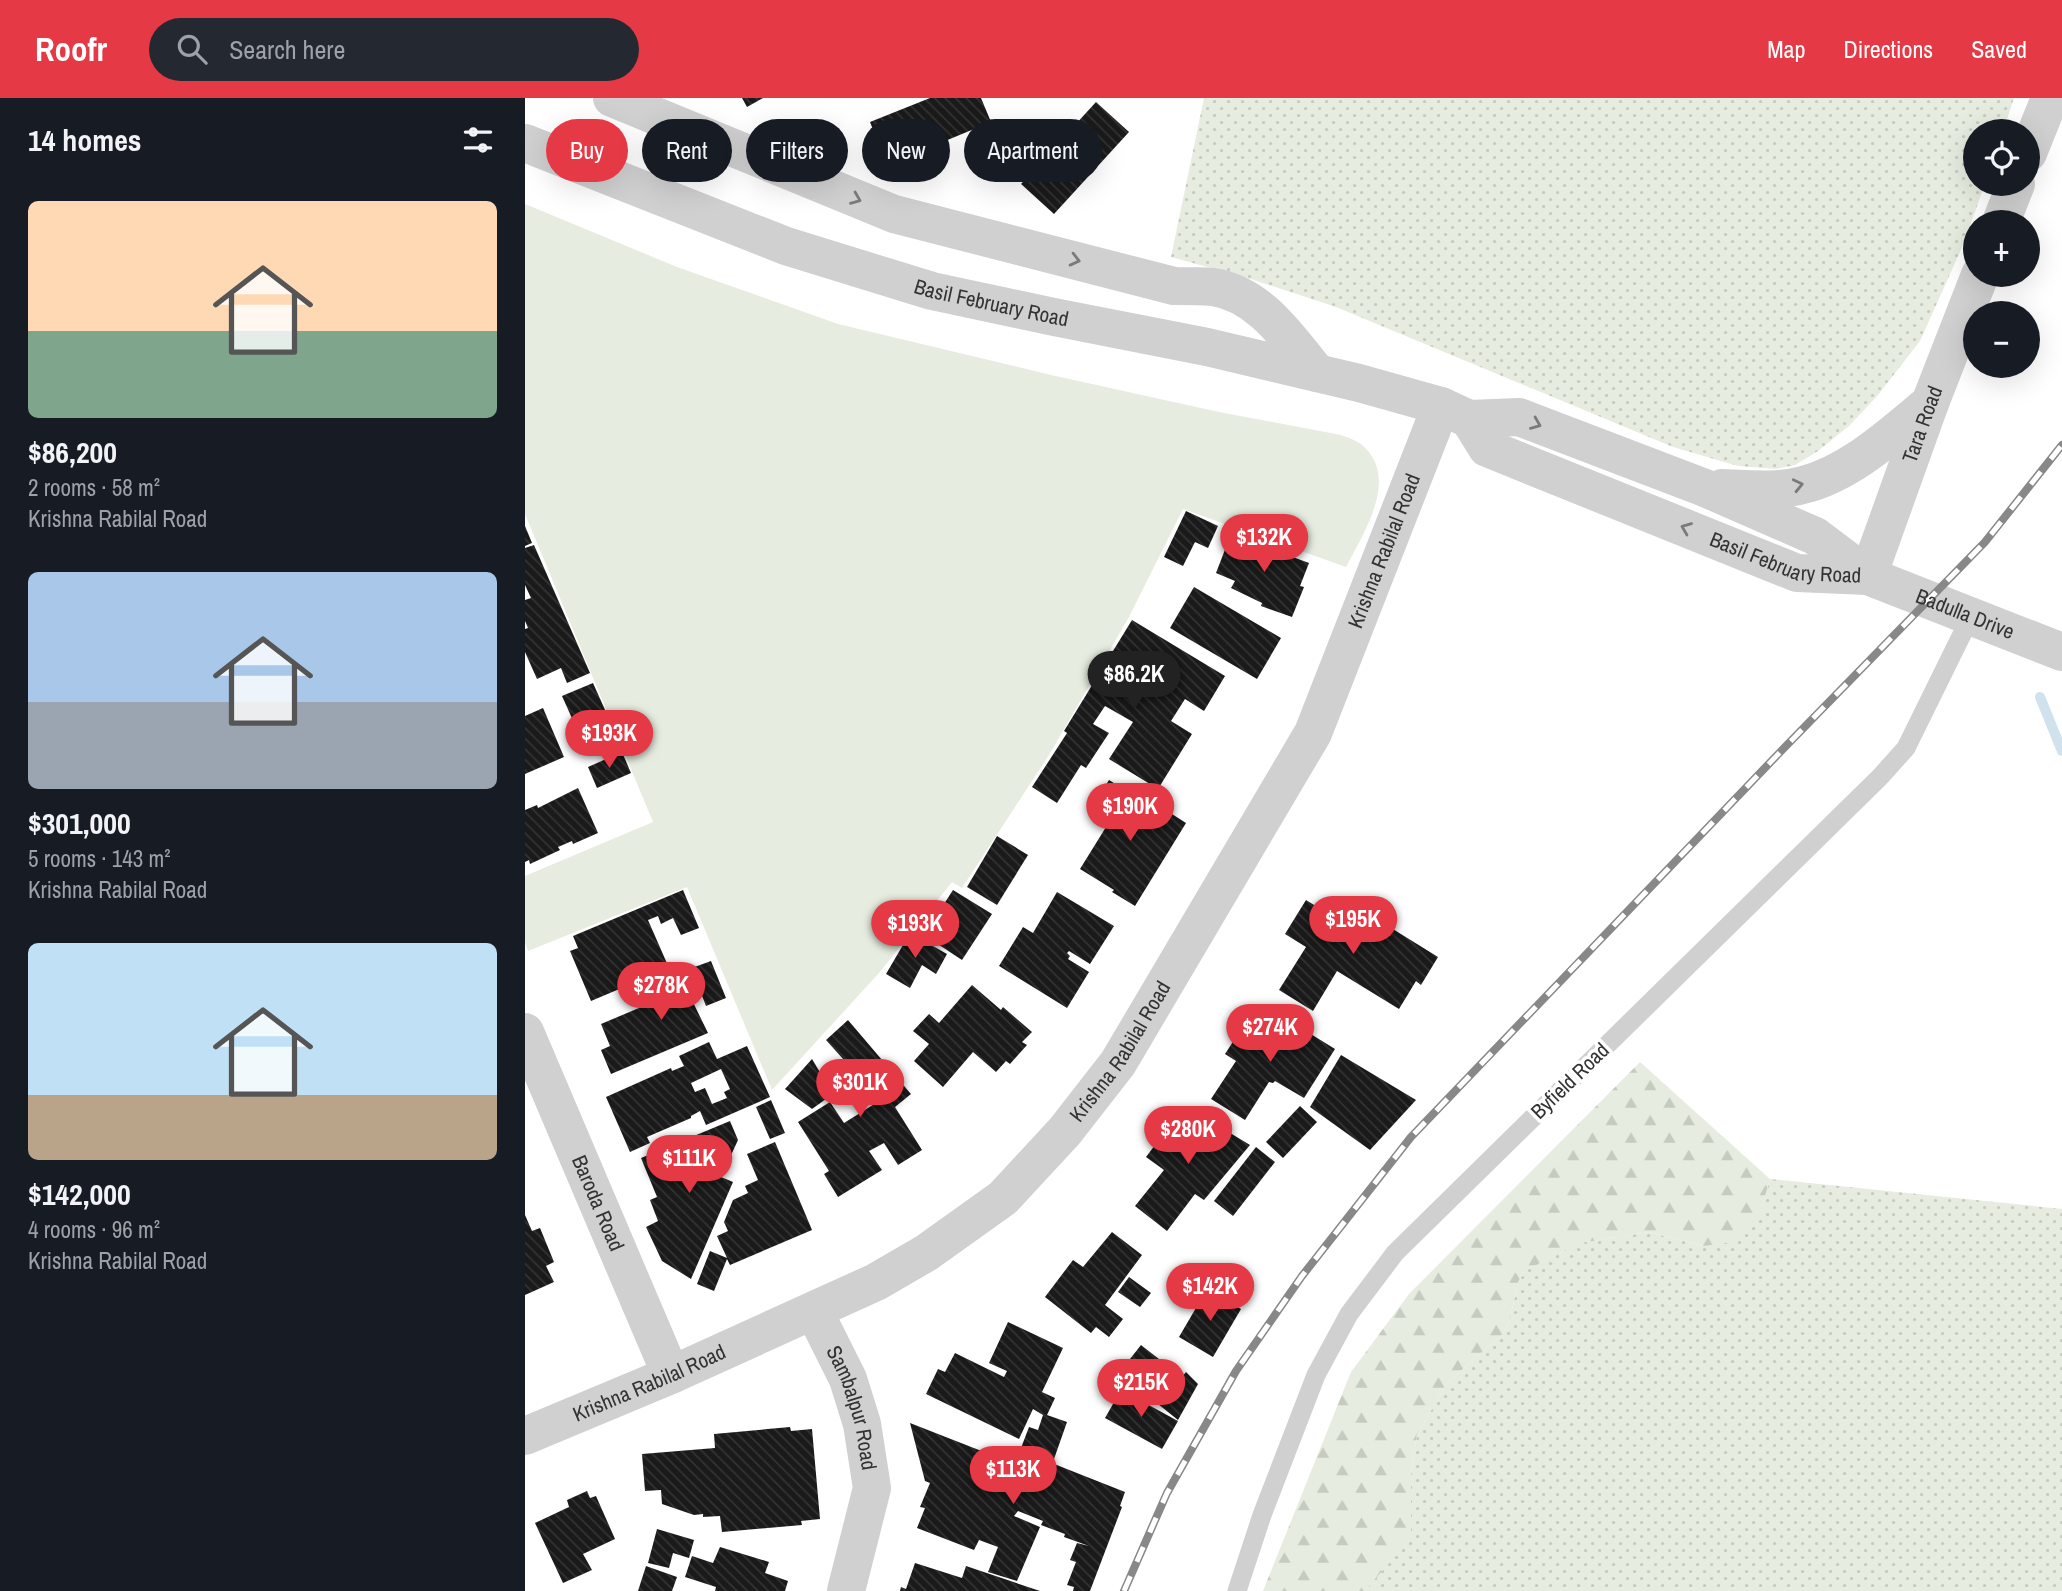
<!DOCTYPE html>
<html lang="en">
<head>
<meta charset="utf-8">
<style>
  body { margin:0; font-family:"Archivo Narrow",sans-serif; background:#242831; color:#f1f3f6; height:100vh; display:flex; flex-direction:column; font-size:26px; white-space:nowrap }
  * { box-sizing:border-box; margin:0 }
  p { font-size:23px; color:#9ea1a6 }
  .icon { flex:none; width:38px; height:38px; fill:none; stroke:currentColor; stroke-width:2; stroke-linecap:round; stroke-linejoin:round }
  .map { position:relative; flex:1; overflow:hidden }
  .sheet { display:flex; flex-direction:column; background:#171b24; width:525px }
  .sheet>* { flex:none }
  .guide { position:absolute; left:21px; top:21px; width:665px; height:63px; display:flex; gap:14px }
  .controls { position:absolute; left:1438px; top:21px; display:grid; gap:14px }
  .controls a { display:grid; place-items:center; width:77px; height:77px; border-radius:50%; background:#171b24; box-shadow:0 7px 28px #0002; font-size:35px }
  .price { position:absolute; translate:-50% -60px; padding:0 16px; border-radius:24px; background:#e63946; color:#fff; font-size:23px; line-height:46px; filter:drop-shadow(0 2px 4px #0008) }
  .price::after { content:''; position:absolute; left:50%; top:42px; width:21px; height:16px; margin-left:-10px; background:inherit; clip-path:polygon(0 0,100% 0,50% 100%) }
  .price.active { background:#222; color:#fff }
  ul { padding:0; list-style:none }
  li { display:grid; align-content:center; gap:14px; height:371px; padding:0 28px }
  li span { display:grid; place-items:center; height:217px; border-radius:10px; color:#555 }
  li>.icon { margin-inline-start:auto }
  span .icon { width:126px; height:126px; fill:#fffc; stroke-width:1 }
  li b { font-size:30px }
  h2 { display:flex; justify-content:space-between; align-items:center; height:84px; padding:0 28px; font-size:30px }
  .chip { padding:0 24px; border-radius:32px; background:#171b24; box-shadow:0 7px 28px #0002; font-size:24px; line-height:63px }
  .chip.active { background:#e63946; color:#fff }
  header { display:flex; align-items:center; gap:42px; box-sizing:border-box; height:98px; padding:0 35px; background:#e63946; color:#fff }
  header strong { font-size:33px }
  nav { display:flex; gap:38px; margin-inline-start:auto; font-size:24px }
  .search { width:490px; height:63px; background:#242831; display:flex; align-items:center; gap:18px; box-sizing:border-box; padding:0 24px; border-radius:38px; color:#9ea1a6; font-size:26px }
  main { display:flex; flex:1; min-height:0 }
  .map>svg:first-child { display:block }
  .grass { fill:url(#grass-dots) }
  .forest { fill:url(#forest-firs) }
  .green { fill:#e6ecdf }
  .lines { fill:none; stroke-linecap:round; stroke-linejoin:round }
  .stream { stroke:#cfe2ee; stroke-width:10 }
  .building { fill:url(#building-back-hatch); fill-rule:evenodd }
  .service { stroke:#d0d0d0; stroke-width:19 }
  .minor { stroke:#d0d0d0; stroke-width:38 }
  .tertiary { stroke:#d0d0d0; stroke-width:38 }
  .rail-casing { stroke:#888; stroke-width:8 }
  .rail { stroke:#fff; stroke-width:5; stroke-dasharray:16; stroke-linecap:butt }
  .oneway { stroke:#7a7a7a }
  .labels { text-anchor:middle; stroke-width:7; stroke-linejoin:round; paint-order:stroke }
  .street-label { font-size:21px; fill:#333; stroke:#fff }
</style>
</head>
<body>
<header>
<strong>Roofr</strong>
<div class="search"><svg class="icon" aria-label="search" viewBox="0 0 24 24"><circle cx="10" cy="10" r="6"/><path d="M15 15l6 6"/></svg>Search here</div>
<nav><a>Map</a><a>Directions</a><a>Saved</a></nav>
</header>
<main>
<section class="sheet">
<h2>14 homes<svg class="icon" aria-label="filters" viewBox="0 0 24 24"><path d="M4 7h16M4 17h16"/><circle cx="9" cy="7" r="2"/><circle cx="15" cy="17" r="2"/></svg></h2>
<ul>
<li><span style="background:linear-gradient(#ffd9b3 60%,#7fa58c 0)"><svg class="icon" aria-label="home" viewBox="0 0 24 24"><path d="M3 11l9-7 9 7M6 9v11h12V9"/></svg></span><div><b>$86,200</b><p>2 rooms · 58 m²</p><p>Krishna Rabilal Road</p></div></li>
<li><span style="background:linear-gradient(#a9c7e8 60%,#9aa5b1 0)"><svg class="icon" aria-label="home" viewBox="0 0 24 24"><path d="M3 11l9-7 9 7M6 9v11h12V9"/></svg></span><div><b>$301,000</b><p>5 rooms · 143 m²</p><p>Krishna Rabilal Road</p></div></li>
<li><span style="background:linear-gradient(#bfe0f5 70%,#b9a48a 0)"><svg class="icon" aria-label="home" viewBox="0 0 24 24"><path d="M3 11l9-7 9 7M6 9v11h12V9"/></svg></span><div><b>$142,000</b><p>4 rooms · 96 m²</p><p>Krishna Rabilal Road</p></div></li>
</ul>
</section>
<div class="map">
<svg width="1537" height="1493" viewBox="0 0 1537 1493">
  <defs>
    <pattern id="grass-dots" width="8" height="8" patternUnits="userSpaceOnUse" patternTransform="scale(1.75)"><rect width="8" height="8" fill="#e6ecdf"/><path d="M2 2h.1M6 6h.1" fill="none" stroke="#c6cbc0" stroke-width="1.8" stroke-linecap="round"/></pattern>
    <pattern id="forest-firs" width="22" height="20" patternUnits="userSpaceOnUse" patternTransform="scale(1.75)"><rect width="22" height="20" fill="#e6ecdf"/><path d="M5 1l3.5 6h-7zM16 11l3.5 6h-7z" fill="#c6cbc0"/></pattern>
    <pattern id="building-back-hatch" width="6" height="6" patternUnits="userSpaceOnUse" patternTransform="scale(1.75)"><rect width="6" height="6" fill="#1a1a1a"/><path d="M-1 5l2 2M0 0l6 6M5-1l2 2" fill="none" stroke="#333"/></pattern>
  </defs>
  <rect width="100%" height="100%" fill="#fff"/>
  <g class="grass">
    <path d="M679 0H1489L1478 33H1451V86H1460L1438 147 1395 243 1353 297 1325 327 1293 353 1270 367 1251 371 1213 368 1148 349 811 209 726 181 646 159Z"/>
    <path d="M1245 1081 1537 1111V1493H840L886 1432V1377L892 1336 923 1284 977 1237 984 1225 993 1184 1001 1172 1054 1145 1124 1134 1178 1148 1236 1112Z"/>
  </g>
  <path class="forest" d="M1115 964 1245 1081 1236 1112 1207 1144 1178 1148 1124 1134 1055 1145 1001 1172 993 1184 984 1225 977 1237 923 1284 892 1336 886 1377V1432L881 1445 840 1493H738L826 1274 884 1196Z"/>
  <path class="green" d="M0 106 152 169 313 226 526 277 694 314 816 337C822 339 830 342 836 346 876 379 839 434 821 469L658 411 604 519 524 657 437 790 427 784 354 875 247 992 162 789 3 853 0 844V778L128 724 0 416Z"/>
  <g class="lines">
    <path class="stream" d="M1515 599 1537 653"/>
  </g>
  <g class="building">
    <path d="M217 0H238L222 9Z"/>
    <path d="M405 0H456L466 24 362 67 345 24Z"/>
    <path d="M571 4 604 34 529 116 496 86Z"/>
    <path d="M661 413 693 428 683 450 670 444 658 468 639 459Z"/>
    <path d="M0 428 7 445 0 448Z"/>
    <path d="M706 436 784 465 775 488 779 489 767 519 736 508 737 505 706 490 710 483 691 475Z"/>
    <path d="M9 447 65 575 42 585 36 570 12 581 0 554V531L3 530 0 523V502L6 500 0 487V450Z"/>
    <path d="M669 489 756 540 732 581 645 530Z"/>
    <path d="M607 522 700 578 679 613 660 601 646 623 667 636 633 691 584 661 608 624 580 608 568 626 584 635 561 670 556 667 532 705 507 689 542 635 539 633Z"/>
    <path d="M68 585 85 623 54 636 37 598Z"/>
    <path d="M18 610 39 659 0 676V618Z"/>
    <path d="M97 654 106 675 72 690 63 669Z"/>
    <path d="M584 682 635 713 636 709 661 725 610 808 587 794 589 792 555 771 586 721 567 709Z"/>
    <path d="M53 690 73 735 48 746 47 743 33 749 35 752 5 766 4 762 0 764V712L12 707 13 710Z"/>
    <path d="M472 738 503 757 472 807 442 789Z"/>
    <path d="M158 792 174 830 156 837 148 820 136 826 133 818 123 822 144 870 66 903 45 853 53 850 48 838Z"/>
    <path d="M428 792 467 816 437 862 399 837Z"/>
    <path d="M532 794 589 828 565 866 544 853 542 855 545 858 543 861 564 874 542 910 474 868 498 829 508 835Z"/>
    <path d="M781 802 810 820 821 802 913 859 896 887 891 883 874 911 812 873 788 913 754 892 781 849 760 836Z"/>
    <path d="M385 835 422 856 411 876 397 867 385 890 361 876Z"/>
    <path d="M186 863 201 900 181 908 174 890 163 894 183 935 86 976 76 952 85 948 76 926 159 891 153 875Z"/>
    <path d="M447 887 476 912 478 909 507 934 497 944 502 947 485 966 481 963 471 974 448 954 418 989 389 963 404 946 388 933 404 916 414 925Z"/>
    <path d="M726 916 760 937 768 925 810 951 779 1000 750 983 748 985 744 984 720 1022 686 1001 711 963 700 956Z"/>
    <path d="M323 922 386 996 370 1009 397 1052 373 1067 359 1045 344 1053 357 1072 313 1099 299 1076 304 1073 273 1024 305 1004 319 1025 359 1000 339 978 336 981 301 942Z"/>
    <path d="M184 944 192 961 222 948 245 999 181 1027 175 1013 166 1018V1020L122 1039 125 1045 105 1054 81 999 146 970 147 973 159 968 154 958ZM196 971 205 991 199 994 202 1000 187 1006 180 990 170 994 166 985Z"/>
    <path d="M816 957 891 1002 845 1052 785 1009Z"/>
    <path d="M287 961 308 996 287 1011 260 991Z"/>
    <path d="M246 1002 260 1035 245 1041 231 1009Z"/>
    <path d="M775 1008 792 1024 758 1060 741 1044Z"/>
    <path d="M649 1013 669 1028 677 1018 725 1047 679 1102 670 1096 642 1133 610 1108 639 1072 621 1059 633 1043 628 1039Z"/>
    <path d="M205 1023 213 1042 196 1079 208 1084 166 1181 137 1163 121 1129 133 1123 125 1102 132 1099 116 1060Z"/>
    <path d="M250 1044 287 1132 205 1167 202 1161 189 1193 172 1186 185 1153 202 1160 192 1138 203 1133 199 1124 208 1102 223 1095 220 1088 233 1082 222 1056Z"/>
    <path d="M731 1049 750 1064 708 1118 689 1103Z"/>
    <path d="M0 1117 7 1133 15 1130 29 1164 21 1168 29 1184 0 1197Z"/>
    <path d="M587 1134 617 1157 580 1207 598 1221 584 1239 571 1229 566 1235 520 1199 548 1162 558 1169Z"/>
    <path d="M604 1179 626 1195 615 1209 593 1194Z"/>
    <path d="M682 1191 716 1211 688 1259 654 1239Z"/>
    <path d="M483 1224 538 1250 517 1294 530 1300 522 1317 542 1324 529 1361 496 1350 504 1329 513 1332 518 1317 508 1311 494 1341 401 1296 413 1271 420 1274 430 1255 479 1279 482 1273 464 1265Z"/>
    <path d="M616 1247 657 1279 661 1274 673 1286 653 1322 594 1275Z"/>
    <path d="M596 1292 653 1323 637 1351 580 1320Z"/>
    <path d="M385 1325 482 1363 480 1367 507 1378 514 1360 600 1394 595 1408 597 1409 565 1493H548L549 1489 542 1487 551 1464 545 1462 552 1445 564 1448 539 1439 540 1436 516 1427 518 1423 493 1413 489 1418 515 1429 492 1483 463 1474 473 1449 454 1442 449 1452 392 1430 400 1410 395 1409 405 1385 400 1383Z"/>
    <path d="M265 1329 266 1333 287 1331 295 1421 276 1423 277 1427 197 1434 195 1418 178 1419V1416L169 1417 137 1406 136 1392 120 1393 117 1356 190 1350 189 1336Z"/>
    <path d="M62 1393 65 1400 71 1398 90 1441 58 1456 67 1472 38 1485 10 1425 44 1409 42 1402Z"/>
    <path d="M132 1431 169 1442 164 1460 148 1455 144 1470 123 1465Z"/>
    <path d="M195 1449 244 1464 240 1475 263 1483 260 1493H190L191 1489 160 1479 167 1458 188 1465Z"/>
    <path d="M390 1465 437 1480 441 1468 515 1493H375L376 1489 381 1491Z"/>
    <path d="M121 1468 152 1479 147 1493H113Z"/>
  </g>
  <g class="lines">
    <path class="service" d="M712 1493 737 1417 791 1277 824 1216 870 1155 1355 679 1381 650 1446 518"/>
    <g class="minor">
      <path d="M87 0 369 116 649 188C662 188 675 188 688 189 735 196 764 241 792 275"/>
      <path id="s1" d="M0 934 146 1277"/>
      <path id="s2" d="M289 1213 323 1281 337 1326 347 1390 321 1493"/>
      <path id="s3" d="M0 1338 146 1277 351 1184 401 1155 478 1100 540 1033 593 965 788 635 916 308"/>
    </g>
    <g class="tertiary">
      <path id="s4" d="M0 45 261 148 407 193 529 219 682 249 834 285 916 308 944 321 994 319 1180 390 1290 438 1343 478 1537 554"/>
      <path d="M1503 55 1525 0"/>
      <path d="M1476 124 1491 86"/>
      <path id="s5" d="M944 321 962 350 1272 475 1343 478"/>
      <path d="M1197 390C1223 391 1252 394 1278 387 1326 375 1367 336 1405 305"/>
      <path id="s6" d="M1343 478 1405 305 1455 177"/>
    </g>
    <defs>
      <path id="rail" d="M599 1493 642 1395 711 1273 777 1178 886 1039 1260 649 1460 444 1537 347"/>
    </defs>
    <use href="#rail" class="rail-casing"/>
    <use href="#rail" class="rail"/>
  </g>
  <defs><path id="oneway-chevron" d="M-2-3.5L2.5 0L-2 3.5" fill="none" stroke-width="1.6" stroke-linecap="round" stroke-linejoin="round" transform="scale(1.75)"/></defs>
  <g class="oneway">
    <use href="#oneway-chevron" transform="translate(331 101) rotate(22)"/>
    <use href="#oneway-chevron" transform="translate(550 162) rotate(14)"/>
    <use href="#oneway-chevron" transform="translate(1011 326) rotate(22)"/>
    <use href="#oneway-chevron" transform="translate(1273 387) rotate(-13)"/>
    <use href="#oneway-chevron" transform="translate(1161 430) rotate(-158)"/>
  </g>
  <g class="labels">
    <g class="street-label">
      <text dy="7" stroke="none"><textPath href="#s4" startOffset="494">Basil February Road</textPath></text>
      <text dy="7" stroke="none"><textPath href="#s6" startOffset="161">Tara Road</textPath></text>
      <text dy="7" stroke="none"><textPath href="#s3" startOffset="1292">Krishna Rabilal Road</textPath></text>
      <text dy="7" stroke="none"><textPath href="#s5" startOffset="354">Basil February Road</textPath></text>
      <text dy="7" stroke="none"><textPath href="#s4" startOffset="1526">Badulla Drive</textPath></text>
      <text dy="7" stroke="none"><textPath href="#s3" startOffset="724">Krishna Rabilal Road</textPath></text>
      <text transform="translate(1045 983) rotate(-44)" y="7">Byfield Road</text>
      <text dy="7" stroke="none"><textPath href="#s1" startOffset="186">Baroda Road</textPath></text>
      <text dy="7" stroke="none"><textPath href="#s3" startOffset="135">Krishna Rabilal Road</textPath></text>
      <text dy="7" stroke="none"><textPath href="#s2" startOffset="105">Sambalpur Road</textPath></text>
    </g>
  </g>
</svg>
<div class="controls">
<a><svg class="icon" aria-label="locate" viewBox="0 0 24 24"><circle cx="12" cy="12" r="6"/><path d="M12 2v4M12 18v4M2 12h4M18 12h4"/></svg></a>
<a>+</a>
<a>−</a>
</div>
<b class="price" style="left:739px;top:476px">$132K</b>
<b class="price active" style="left:609px;top:613px">$86.2K</b>
<b class="price" style="left:84px;top:672px">$193K</b>
<b class="price" style="left:605px;top:745px">$190K</b>
<b class="price" style="left:828px;top:858px">$195K</b>
<b class="price" style="left:390px;top:862px">$193K</b>
<b class="price" style="left:136px;top:924px">$278K</b>
<b class="price" style="left:745px;top:966px">$274K</b>
<b class="price" style="left:335px;top:1021px">$301K</b>
<b class="price" style="left:663px;top:1068px">$280K</b>
<b class="price" style="left:164px;top:1097px">$111K</b>
<b class="price" style="left:685px;top:1225px">$142K</b>
<b class="price" style="left:616px;top:1321px">$215K</b>
<b class="price" style="left:488px;top:1408px">$113K</b>
<div class="guide">
<a class="chip active">Buy</a>
<a class="chip">Rent</a>
<a class="chip">Filters</a>
<a class="chip">New</a>
<a class="chip">Apartment</a>
</div>
</div>
</main>
</body>
</html>
